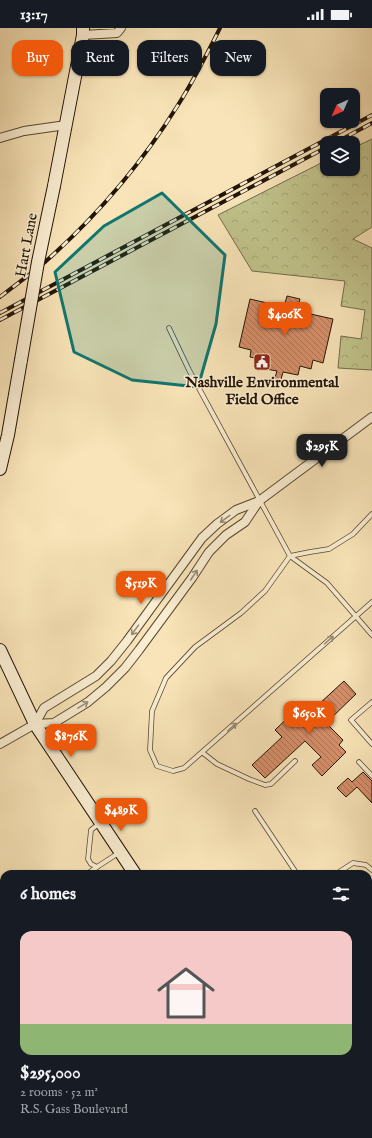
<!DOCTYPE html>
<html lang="en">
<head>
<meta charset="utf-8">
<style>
  body { margin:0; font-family:"IM FELL English",serif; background:#20242c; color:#f1f3f6; height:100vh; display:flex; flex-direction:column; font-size:15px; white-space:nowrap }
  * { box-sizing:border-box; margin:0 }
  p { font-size:13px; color:#9ea1a6 }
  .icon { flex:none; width:22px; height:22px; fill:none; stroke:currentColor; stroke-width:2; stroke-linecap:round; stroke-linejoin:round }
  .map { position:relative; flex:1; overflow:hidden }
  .drawer { position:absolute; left:0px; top:842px; width:372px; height:268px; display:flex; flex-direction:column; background:#171b24; border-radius:12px 12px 0 0; box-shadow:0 1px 3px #0004 }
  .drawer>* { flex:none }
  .top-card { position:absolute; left:12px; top:12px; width:348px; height:36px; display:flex; gap:8px }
  .needle { width:26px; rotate:225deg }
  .tools { position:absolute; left:320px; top:60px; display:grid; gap:8px }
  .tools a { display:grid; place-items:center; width:40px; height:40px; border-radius:8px; background:#171b24; box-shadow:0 1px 3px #0004; font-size:20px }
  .price { position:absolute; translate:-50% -34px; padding:0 9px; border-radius:8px; background:#ea580c; color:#fff; font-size:13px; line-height:26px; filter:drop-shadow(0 1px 2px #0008) }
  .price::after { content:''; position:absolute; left:50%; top:24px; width:12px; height:9px; margin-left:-6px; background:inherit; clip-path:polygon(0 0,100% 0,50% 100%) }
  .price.selected { background:#222; color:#fff }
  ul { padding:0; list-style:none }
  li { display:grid; align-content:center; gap:8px; height:212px; padding:0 20px }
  li span { display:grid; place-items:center; height:124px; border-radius:12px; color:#555 }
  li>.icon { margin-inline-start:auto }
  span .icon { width:72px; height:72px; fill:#fffc; stroke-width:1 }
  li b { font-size:17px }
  h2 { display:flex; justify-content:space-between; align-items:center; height:48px; padding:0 20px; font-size:17px }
  .tag { padding:0 14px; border-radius:12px; background:#171b24; box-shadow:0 1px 3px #0004; font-size:14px; line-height:36px }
  .tag.selected { background:#ea580c; color:#fff }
  .status { display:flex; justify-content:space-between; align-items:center; height:28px; padding:0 20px; background:#171b24; direction:ltr }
  .status svg { height:11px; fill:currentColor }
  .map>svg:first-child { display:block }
  .forest { fill:url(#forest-crowns); stroke:#726c4a }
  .building { fill:url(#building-back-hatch); stroke:#231407 }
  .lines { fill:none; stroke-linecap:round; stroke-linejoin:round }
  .lane-casing { stroke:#584833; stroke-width:5.5 }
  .street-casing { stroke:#584833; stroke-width:10 }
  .secondary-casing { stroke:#231407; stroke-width:14 }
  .lane { stroke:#faedd1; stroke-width:4 }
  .street { stroke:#faedd1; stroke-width:8 }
  .secondary { stroke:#faedd1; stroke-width:12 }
  .rail-casing { stroke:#231407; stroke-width:4 }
  .rail { stroke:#faedd1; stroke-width:2.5; stroke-dasharray:8; stroke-linecap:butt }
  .secondary-bridge-casing { stroke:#231407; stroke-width:14; stroke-linecap:butt }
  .secondary-bridge { stroke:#faedd1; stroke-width:12 }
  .oneway { stroke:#998b76 }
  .marked { fill:#0f766e; fill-opacity:0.2; stroke:#0f766e; stroke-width:3; stroke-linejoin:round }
  .labels { text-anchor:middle; stroke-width:3; stroke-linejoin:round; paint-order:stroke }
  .street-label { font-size:15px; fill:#231407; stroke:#faedd1 }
  .poi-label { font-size:15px; font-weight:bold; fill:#231407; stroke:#faedd1 }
</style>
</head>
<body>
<div class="status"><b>13:17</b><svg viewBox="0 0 49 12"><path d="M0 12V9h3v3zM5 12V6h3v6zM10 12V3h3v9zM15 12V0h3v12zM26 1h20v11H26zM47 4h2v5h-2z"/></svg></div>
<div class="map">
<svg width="372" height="1110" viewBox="0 0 372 1110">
  <defs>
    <pattern id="forest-crowns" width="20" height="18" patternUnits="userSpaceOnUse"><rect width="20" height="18" fill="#c1c38c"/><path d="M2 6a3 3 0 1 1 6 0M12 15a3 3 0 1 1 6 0" fill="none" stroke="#a6a777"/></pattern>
    <pattern id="building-back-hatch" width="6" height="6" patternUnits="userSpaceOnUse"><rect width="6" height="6" fill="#d68f6a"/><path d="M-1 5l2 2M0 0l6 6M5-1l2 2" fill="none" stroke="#ad7455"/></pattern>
  </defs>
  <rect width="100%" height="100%" fill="#f8e4b8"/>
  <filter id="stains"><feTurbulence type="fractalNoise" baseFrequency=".005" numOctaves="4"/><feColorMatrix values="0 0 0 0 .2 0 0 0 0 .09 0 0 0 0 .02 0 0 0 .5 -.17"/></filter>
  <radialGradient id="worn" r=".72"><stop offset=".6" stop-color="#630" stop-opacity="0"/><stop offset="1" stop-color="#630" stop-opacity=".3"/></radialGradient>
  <path class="forest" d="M372 111V199L353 211 372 220V342L338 340 341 308 361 311 365 282 341 278 345 253 252 243 218 187 327 132V141H353V120Z"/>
  <g class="building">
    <path d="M287 268 300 271 297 283 333 291 323 335 313 332 311 341 300 338 298 347 283 344 280 355 274 353 277 343 261 340 263 332 250 329 251 322 239 319 250 271 284 279Z"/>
    <path d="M344 653 356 666 326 695 343 712 339 717 346 724 322 748 312 737 321 729 305 713 265 750 252 737 282 709 275 702 298 680 306 688Z"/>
    <path d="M363 744 372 753V775L357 759 346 769 337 760 348 750 352 754Z"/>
  </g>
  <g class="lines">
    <defs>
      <g id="lane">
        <path d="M169 300 189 342 290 528 327 555 372 607"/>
        <path d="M372 486 353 506 329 521 310 524 290 528 265 563 241 585 195 619 166 650 152 683 150 722 157 738 173 743 184 740 372 574"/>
        <path d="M372 674 351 692 372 716"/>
        <path d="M203 725 217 736 249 751 265 757 271 756 295 733"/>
        <path d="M359 734 372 748"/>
        <path d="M255 783 297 846"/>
        <path d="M100 795 91 802 88 831 91 836 97 839 120 824"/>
        <path d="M87 846 97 839"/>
        <path d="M336 846 353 835 366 837 372 842"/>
        <path d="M368 882 372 871"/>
        <path d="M368 972 372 978"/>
        <path d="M254 1106 257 1110"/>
      </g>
      <g id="street">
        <path d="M83 7 117 5 121 0"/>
        <path d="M0 110 24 103 66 97"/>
        <path d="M35 696 44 680 96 648 111 633 127 613 202 510 217 496 236 482 259 473 372 389"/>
        <path d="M0 716 35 696 54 695 88 674 106 659 125 640 139 622 192 550 209 524 226 507 245 494 259 473"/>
        <path d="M0 973 4 970"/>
        <path d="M368 987 372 986"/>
      </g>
      <g id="secondary">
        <path d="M54 158 83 7V0"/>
        <path d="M0 441 8 407 21 332"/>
        <path d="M0 622 35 696 135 846"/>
        <path d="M317 1106 320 1110"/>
        <path d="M219 1110 222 1106"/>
      </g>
    </defs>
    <use href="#lane" class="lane-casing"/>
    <use href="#street" class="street-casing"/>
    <use href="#secondary" class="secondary-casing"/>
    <use href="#lane" class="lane"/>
    <use href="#street" class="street"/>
    <use href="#secondary" class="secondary"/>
    <defs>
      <g id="rail">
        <path d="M335 115 372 95"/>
        <path d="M0 269C15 257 31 246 45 234 96 189 142 135 178 77 194 52 207 26 220 0"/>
        <path d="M0 285 372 87"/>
        <path d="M0 292 327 119"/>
      </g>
    </defs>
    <use href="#rail" class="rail-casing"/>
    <use href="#rail" class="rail"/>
    <defs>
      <path id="secondary-bridge" d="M21 332 38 234 54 158"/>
    </defs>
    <use href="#secondary-bridge" class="secondary-bridge-casing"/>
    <use href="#secondary-bridge" class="secondary-bridge"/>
  </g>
  <defs><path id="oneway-shaft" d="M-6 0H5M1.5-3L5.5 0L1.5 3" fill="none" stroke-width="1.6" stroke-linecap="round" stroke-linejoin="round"/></defs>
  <g class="oneway">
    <use href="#oneway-shaft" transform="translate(225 491) rotate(144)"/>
    <use href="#oneway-shaft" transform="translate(194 547) rotate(-56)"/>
    <use href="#oneway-shaft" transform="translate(135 602) rotate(126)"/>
    <use href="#oneway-shaft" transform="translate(329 612) rotate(-42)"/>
    <use href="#oneway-shaft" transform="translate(83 677) rotate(-32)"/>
    <use href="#oneway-shaft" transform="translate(232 699) rotate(-42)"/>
  </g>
  <path class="marked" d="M162 165 225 227 216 296 198 359 132 352 74 324 55 244 104 198Z"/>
  <defs>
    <symbol id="civic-square" viewBox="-11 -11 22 22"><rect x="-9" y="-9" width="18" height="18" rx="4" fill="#8f2418" stroke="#faedd1"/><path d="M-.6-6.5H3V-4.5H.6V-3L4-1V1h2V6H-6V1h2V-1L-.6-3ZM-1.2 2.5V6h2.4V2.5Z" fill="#fff"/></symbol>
  </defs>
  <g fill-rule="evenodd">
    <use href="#civic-square" x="252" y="324" width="20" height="20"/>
  </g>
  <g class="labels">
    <g class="street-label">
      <text transform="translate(26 217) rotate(-79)" y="5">Hart Lane</text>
    </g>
    <g class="poi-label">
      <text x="262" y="359">Nashville Environmental<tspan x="262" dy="17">Field Office</tspan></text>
    </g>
  </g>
  <rect width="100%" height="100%" filter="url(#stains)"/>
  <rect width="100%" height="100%" fill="url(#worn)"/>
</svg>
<div class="tools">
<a><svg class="needle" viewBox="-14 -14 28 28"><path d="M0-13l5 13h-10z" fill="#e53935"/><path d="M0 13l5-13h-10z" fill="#9ea1a6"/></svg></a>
<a><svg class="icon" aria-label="layers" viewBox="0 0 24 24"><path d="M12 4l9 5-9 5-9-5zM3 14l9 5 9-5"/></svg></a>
</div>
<b class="price" style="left:285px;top:308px">$406K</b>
<b class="price selected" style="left:322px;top:440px">$295K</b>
<b class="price" style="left:141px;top:577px">$519K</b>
<b class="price" style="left:309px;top:707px">$650K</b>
<b class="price" style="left:71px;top:730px">$876K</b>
<b class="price" style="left:121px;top:804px">$489K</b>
<div class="top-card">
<a class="tag selected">Buy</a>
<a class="tag">Rent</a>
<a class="tag">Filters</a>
<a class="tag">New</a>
</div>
<section class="drawer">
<h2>6 homes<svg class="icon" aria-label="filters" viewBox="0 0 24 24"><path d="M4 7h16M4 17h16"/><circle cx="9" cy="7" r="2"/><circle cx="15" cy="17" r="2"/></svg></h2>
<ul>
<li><span style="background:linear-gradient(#f6c9c9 75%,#8fb573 0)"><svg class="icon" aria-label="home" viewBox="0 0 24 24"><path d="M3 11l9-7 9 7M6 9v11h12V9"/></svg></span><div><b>$295,000</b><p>2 rooms · 52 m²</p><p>R.S. Gass Boulevard</p></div></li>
</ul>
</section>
</div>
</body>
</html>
